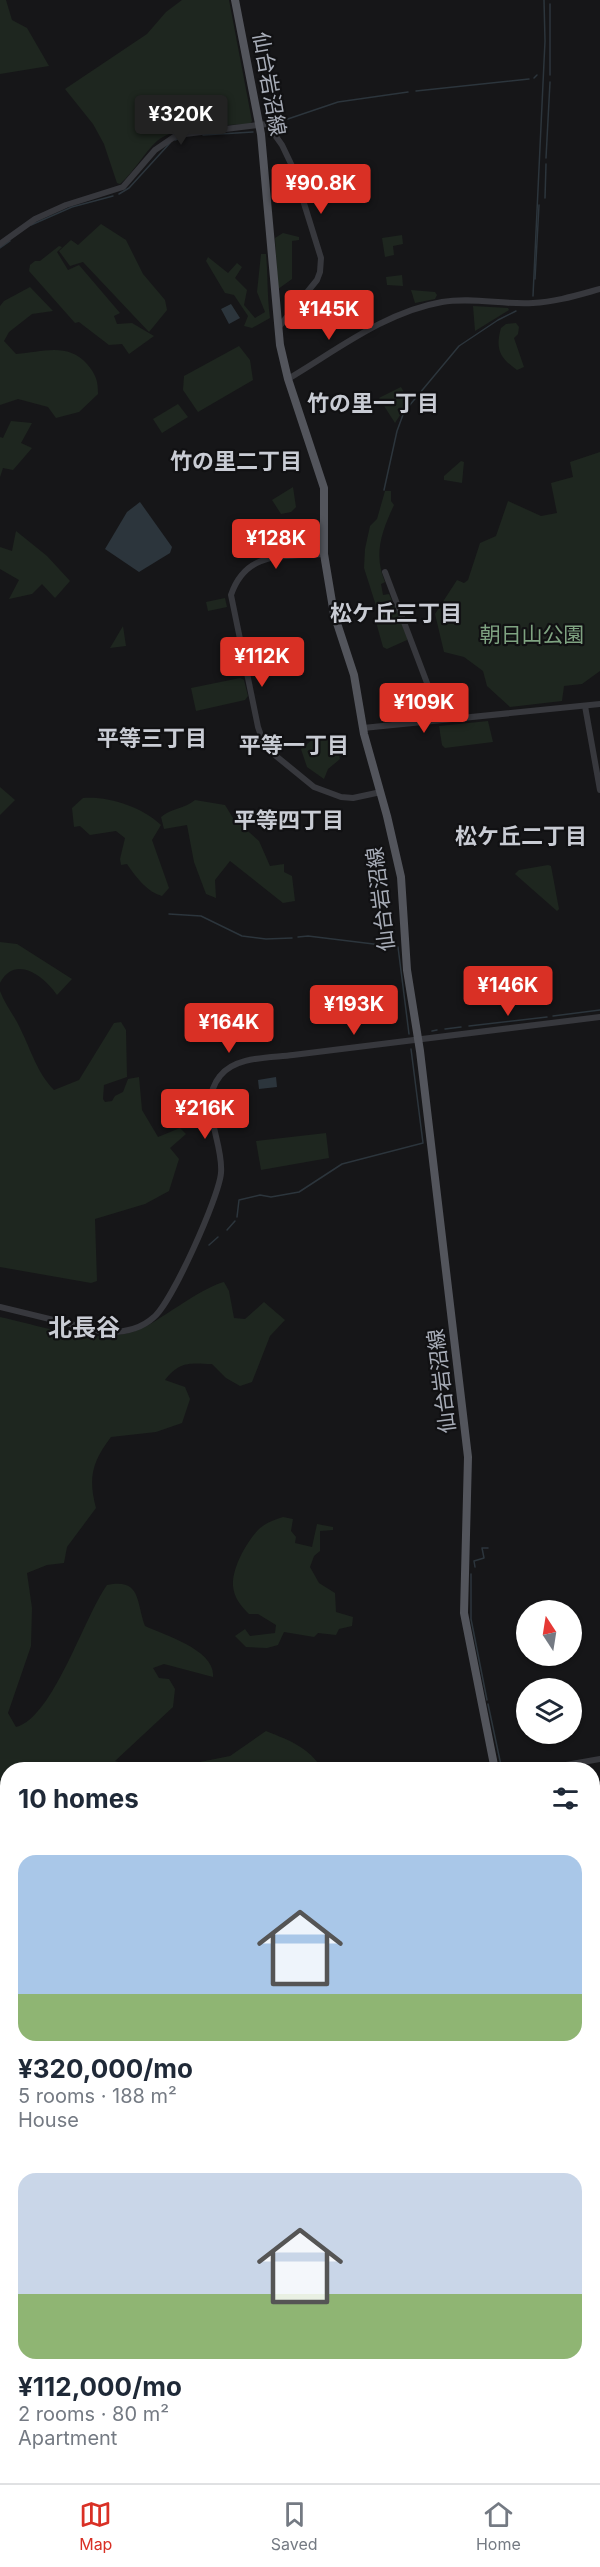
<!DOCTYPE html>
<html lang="en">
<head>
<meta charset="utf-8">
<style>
  body { margin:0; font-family:Inter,"Noto Sans JP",sans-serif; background:#f2f2f3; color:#1f2937; height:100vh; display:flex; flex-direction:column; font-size:22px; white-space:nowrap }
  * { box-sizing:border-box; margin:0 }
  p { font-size:20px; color:#747a83 }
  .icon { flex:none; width:33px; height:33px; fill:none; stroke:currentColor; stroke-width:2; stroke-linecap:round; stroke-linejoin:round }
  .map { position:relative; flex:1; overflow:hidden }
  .side { position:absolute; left:0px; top:1762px; width:600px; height:722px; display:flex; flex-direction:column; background:#fff; border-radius:24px 24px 0 0; box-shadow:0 2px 4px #0004 }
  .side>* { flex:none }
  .needle { width:39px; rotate:348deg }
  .controls { position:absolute; left:516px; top:1600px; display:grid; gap:12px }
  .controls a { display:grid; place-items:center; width:66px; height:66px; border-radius:50%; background:#fff; box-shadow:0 2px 4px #0004; font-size:30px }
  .price { position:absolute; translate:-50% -51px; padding:0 14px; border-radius:6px; background:#d93025; color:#fff; font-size:20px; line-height:39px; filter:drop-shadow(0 2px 3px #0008) }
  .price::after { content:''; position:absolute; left:50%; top:36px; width:18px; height:14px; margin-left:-9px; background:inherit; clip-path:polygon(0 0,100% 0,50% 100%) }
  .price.on { background:#222; color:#fff }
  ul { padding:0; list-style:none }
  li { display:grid; align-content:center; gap:12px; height:318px; padding:0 18px }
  li span { display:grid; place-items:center; height:186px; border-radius:18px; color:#555 }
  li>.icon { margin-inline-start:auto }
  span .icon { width:108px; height:108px; fill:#fffc; stroke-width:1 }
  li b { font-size:26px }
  h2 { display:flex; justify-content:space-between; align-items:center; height:72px; padding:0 18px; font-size:26px }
  .tab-bar { display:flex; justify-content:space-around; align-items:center; height:84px; border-top:2px solid #e0e1e3; background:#fff; font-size:16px; color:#747a83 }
  .tab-bar a { display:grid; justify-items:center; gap:3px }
  .tab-bar .on { color:#d93025 }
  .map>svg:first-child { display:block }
  .green { fill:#1e261f }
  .water { fill:#2c353c }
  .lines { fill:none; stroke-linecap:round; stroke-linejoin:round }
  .stream { stroke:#2c353c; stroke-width:1.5 }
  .tertiary { stroke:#37383d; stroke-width:6 }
  .primary { stroke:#53555c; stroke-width:8 }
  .rail { stroke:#4a4c52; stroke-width:1.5; stroke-dasharray:8 6; stroke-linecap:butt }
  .labels { text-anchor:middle; stroke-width:4.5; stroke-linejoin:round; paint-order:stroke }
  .street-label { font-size:21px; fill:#a8adb8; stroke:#111113 }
  .park-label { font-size:21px; fill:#7fa381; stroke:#111113 }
  .neighbourhood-label { font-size:22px; font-weight:bold; fill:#c9ccd4; stroke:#111113 }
  .quarter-label { font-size:24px; font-weight:bold; fill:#c9ccd4; stroke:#111113 }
</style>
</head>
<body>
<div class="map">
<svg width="600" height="2483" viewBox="0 0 600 2483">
  <rect width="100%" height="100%" fill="#161618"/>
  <g class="green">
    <path d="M0 0H6L12 20 27 28 49 66 0 74Z"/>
    <path d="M182 0H229L252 121 250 124C223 126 178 124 157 141 143 154 134 172 120 184L117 183 104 144 93 124 65 89 147 34 166 12Z"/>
    <path d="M101 224 126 240 143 274 165 300 167 310 149 332 83 262 70 266 59 251 71 240 78 245Z"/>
    <path d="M283 233 299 237V240L292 241V279L278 289 275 238Z"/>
    <path d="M402 235 403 244 393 246 394 255 385 257 382 238Z"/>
    <path d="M59 246 62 247 57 252 68 270 79 265 120 313 114 316 117 324 132 323 154 336 129 354 122 344 109 345 79 322 75 323 29 271 30 265 35 261H40Z"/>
    <path d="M261 254H266C268 276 267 295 270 318L252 328 244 326 248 316 234 295 225 293 206 261 208 257 228 273 237 263 242 267 235 278 247 290 244 305 255 318 265 312 257 292Z"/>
    <path d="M402 275 403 286 387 285 386 277Z"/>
    <path d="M30 287 53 311 32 314 9 332 4 341 16 354C42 352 68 342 87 364 96 375 98 380 98 394L79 412 56 418 48 407 18 399 0 405V306L4 301Z"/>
    <path d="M411 290 435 292 437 295 435 299 415 303Z"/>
    <path d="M473 306 508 308 509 310 475 331Z"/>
    <path d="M516 323 519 327 518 334 514 338 524 367 517 370C500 358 495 349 501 328L506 324Z"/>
    <path d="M239 346 250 360 253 380 198 412 183 390 184 376Z"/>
    <path d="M401 387 409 401 395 423 379 398Z"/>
    <path d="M178 404 188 417 162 433 153 419Z"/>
    <path d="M11 421 32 423 21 443 32 448 13 470 3 468 0 477V437L3 438Z"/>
    <path d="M600 452V671L582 684 564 686 562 701 510 707 487 686 483 671 464 657 444 652 435 614 457 580 464 583 468 580 480 543 496 536 508 501 541 516 557 513 551 483 573 477 570 462Z"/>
    <path d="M461 461 464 462 462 483 444 480V476Z"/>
    <path d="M293 487 296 507 291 512 281 514 272 500Z"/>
    <path d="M385 491H391V501L394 505C382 531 373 554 385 582L381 584 383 595 389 594 407 635V640L387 649 383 647 376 622 386 620 379 615 364 568 365 549 370 526 377 519Z"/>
    <path d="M16 531 47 556 70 581 55 598 42 584 32 594 9 599 19 580 0 569V547L12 551Z"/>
    <path d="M225 598 227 607 208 611 206 602Z"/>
    <path d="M123 626 126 646 110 648Z"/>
    <path d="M240 678 244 680 248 696 245 700 196 711 191 688Z"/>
    <path d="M488 721 493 742 445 748 442 745 439 726Z"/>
    <path d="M335 736 340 759 328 769 324 779 307 767 301 749 312 740Z"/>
    <path d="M0 787 15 800 0 815Z"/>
    <path d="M83 798C109 796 142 807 161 825L152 840 169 888 162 896C147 892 136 877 127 864L121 865 120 859 125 838 116 831 90 835 80 826 74 827 72 808Z"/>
    <path d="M195 800 225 805 233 818 259 841 270 866 284 864V872L292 876 295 901 283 903 230 861 215 880 216 898 206 894 194 862 187 825 164 829 161 817C172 808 184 809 195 800Z"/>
    <path d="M548 865 551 866 559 909 557 911 515 874 519 870Z"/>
    <path d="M0 942 17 944 72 979 57 995C44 976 15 954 0 983Z"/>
    <path d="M0 991C5 1005 14 1015 20 1028 31 1050 37 1073 54 1090L79 1080 114 1023 121 1022 126 1030 127 1077 104 1085 103 1099 105 1102 112 1101 115 1096 123 1092 128 1079 139 1077 142 1110 158 1137 180 1128 186 1134 170 1148 179 1159 169 1191 145 1204 95 1219 97 1281 91 1283 0 1267Z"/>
    <path d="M326 1133 329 1158 261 1170 256 1141Z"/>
    <path d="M224 1282 229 1291 234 1318 245 1319 264 1302 285 1320 270 1336 252 1382 240 1386 226 1378 212 1364C189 1363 180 1361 165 1380L185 1387 190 1399 182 1423 156 1432 111 1437C92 1462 88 1478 96 1508L67 1547 64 1563 47 1565 27 1573 32 1608 31 1646 8 1713 16 1727C53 1718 84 1617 107 1585 141 1578 136 1601 145 1626 164 1635 216 1650 213 1677L164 1664 153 1668 159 1678 169 1679 175 1689 173 1707 115 1761 145 1770H8V2476H436L437 2483H0V1317C47 1327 108 1351 152 1323 169 1313 206 1286 224 1282Z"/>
    <path d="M283 1517 293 1519 291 1531 296 1537 295 1543 312 1547 317 1524 333 1527V1530L320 1531V1551L314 1556 310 1567 319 1583 335 1593 336 1612 353 1617 352 1626 339 1629 336 1635 318 1633 314 1637 284 1632 278 1645 267 1648 246 1647 235 1636 245 1629 250 1636 275 1633 276 1625 258 1614H249C241 1606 234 1598 233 1586 232 1568 246 1543 258 1530 265 1523 274 1520 283 1517Z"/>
    <path d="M266 1731C293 1742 306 1746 324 1770H148L169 1763 190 1764 230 1756Z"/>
  </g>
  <g class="water">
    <path d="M231 304 240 318 229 324 221 309Z"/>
    <path d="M140 502 172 547 170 553 139 572 105 549 127 512Z"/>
    <path d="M276 1077 277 1087 259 1089 258 1080Z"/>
  </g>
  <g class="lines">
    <g class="stream">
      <path d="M550 75V4"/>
      <path d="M534 78 537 75"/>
      <path d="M416 91 529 79"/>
      <path d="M273 124 338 102 408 92"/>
      <path d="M203 135 253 132"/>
      <path d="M175 140 183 137"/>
      <path d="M546 158 550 82"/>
      <path d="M119 194 129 188 170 143"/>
      <path d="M545 198 546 164"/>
      <path d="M31 225 72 207 113 196"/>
      <path d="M0 248 10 241"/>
      <path d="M535 279 539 205"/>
      <path d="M533 296 545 41 544 0"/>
      <path d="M384 490 397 431 404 412 459 346 498 320 516 311"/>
      <path d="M169 914 201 916 242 936 266 939 292 938"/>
      <path d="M298 937 308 936 398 947 409 1034"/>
      <path d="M553 1016 600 1010"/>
      <path d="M469 1026 547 1017"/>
      <path d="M445 1029 461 1027"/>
      <path d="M432 1031 437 1030"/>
      <path d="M237 1217 239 1200 260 1195 271 1197 299 1192 342 1164 423 1143 411 1049"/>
      <path d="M227 1230 235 1221"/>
      <path d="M209 1245 218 1237"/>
      <path d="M475 1567 474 1561 484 1558 482 1548H488"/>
      <path d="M471 1574V1619L487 1700"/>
      <path d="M488 1704 502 1770"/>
      <path d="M592 1930 600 1940"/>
      <path d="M592 2170 600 2157"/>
      <path d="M533 2477V2476"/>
    </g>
    <g class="tertiary">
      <path d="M0 244 35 219 66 205 123 187 155 150 177 135 267 124 282 145 293 168 321 258 320 272 317 280 278 328"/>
      <path d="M288 379C337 350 385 312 442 302 473 297 503 305 533 303 556 302 578 295 600 289"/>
      <path d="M324 554C284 557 246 550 231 595L258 727 265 747 314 787 341 797 353 798 381 792"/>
      <path d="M385 572 441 720"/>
      <path d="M585 706 600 790"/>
      <path d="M363 728 600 704"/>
      <path d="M0 1307 103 1332C122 1333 140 1330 154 1317 172 1302 219 1197 221 1173 224 1142 197 1104 220 1076 235 1056 270 1058 293 1055L600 1017"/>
      <path d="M538 1770 600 1759"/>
    </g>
    <g class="primary">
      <path d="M235 0 261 134 280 345 288 379 324 488V554L334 614 354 675 364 734 387 816 401 877 407 970 420 1051 468 1457 464 1613 495 1770"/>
      <path d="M592 1940 600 1952"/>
      <path d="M592 2157 600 2140"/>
      <path d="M592 2352 600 2359"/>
    </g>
    <g class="rail">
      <path d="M592 2447 600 2440"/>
      <path d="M543 2483 553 2476"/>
    </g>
  </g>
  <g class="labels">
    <g class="street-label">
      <text transform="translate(269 84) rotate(80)" y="7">仙台岩沼線</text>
      <text transform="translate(381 899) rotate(-97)" y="7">仙台岩沼線</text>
      <text transform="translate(442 1381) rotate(-97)" y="7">仙台岩沼線</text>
    </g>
    <g class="park-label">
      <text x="532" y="642">朝日山公園</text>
    </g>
    <g class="neighbourhood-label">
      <text x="373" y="411">竹の里一丁目</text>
      <text x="236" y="469">竹の里二丁目</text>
      <text x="396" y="621">松ケ丘三丁目</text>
      <text x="152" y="746">平等三丁目</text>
      <text x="294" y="753">平等一丁目</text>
      <text x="289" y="828">平等四丁目</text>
      <text x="521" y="844">松ケ丘二丁目</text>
    </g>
    <g class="quarter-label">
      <text x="84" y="1336">北長谷</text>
    </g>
  </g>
</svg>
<div class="controls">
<a><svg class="needle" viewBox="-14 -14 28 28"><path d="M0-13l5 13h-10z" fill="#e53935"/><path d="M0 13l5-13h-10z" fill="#747a83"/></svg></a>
<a><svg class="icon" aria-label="layers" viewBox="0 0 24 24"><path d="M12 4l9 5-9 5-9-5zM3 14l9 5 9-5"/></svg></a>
</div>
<b class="price on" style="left:181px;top:146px">¥320K</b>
<b class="price" style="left:321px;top:215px">¥90.8K</b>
<b class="price" style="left:329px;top:341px">¥145K</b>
<b class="price" style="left:276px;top:570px">¥128K</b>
<b class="price" style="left:262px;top:688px">¥112K</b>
<b class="price" style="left:424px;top:734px">¥109K</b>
<b class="price" style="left:508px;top:1017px">¥146K</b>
<b class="price" style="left:354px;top:1036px">¥193K</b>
<b class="price" style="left:229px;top:1054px">¥164K</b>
<b class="price" style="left:205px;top:1140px">¥216K</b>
<section class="side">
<h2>10 homes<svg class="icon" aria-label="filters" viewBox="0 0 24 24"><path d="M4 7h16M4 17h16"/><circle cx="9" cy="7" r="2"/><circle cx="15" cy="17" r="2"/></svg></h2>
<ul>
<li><span style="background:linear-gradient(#a9c7e8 75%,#8fb573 0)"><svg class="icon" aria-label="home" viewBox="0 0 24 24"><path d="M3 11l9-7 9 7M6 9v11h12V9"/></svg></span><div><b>¥320,000/mo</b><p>5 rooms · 188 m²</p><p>House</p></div></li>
<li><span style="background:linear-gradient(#c9d6e8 65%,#8fb573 0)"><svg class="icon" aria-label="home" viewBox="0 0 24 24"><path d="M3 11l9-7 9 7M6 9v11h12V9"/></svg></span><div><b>¥112,000/mo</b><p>2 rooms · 80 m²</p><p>Apartment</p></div></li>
</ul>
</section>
</div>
<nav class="tab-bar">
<a class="on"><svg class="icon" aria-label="map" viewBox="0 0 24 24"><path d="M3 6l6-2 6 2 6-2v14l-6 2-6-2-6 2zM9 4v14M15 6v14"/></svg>Map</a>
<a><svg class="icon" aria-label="saved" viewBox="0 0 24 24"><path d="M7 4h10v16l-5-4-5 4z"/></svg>Saved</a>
<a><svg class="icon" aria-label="home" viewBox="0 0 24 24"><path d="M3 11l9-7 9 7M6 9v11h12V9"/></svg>Home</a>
</nav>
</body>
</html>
